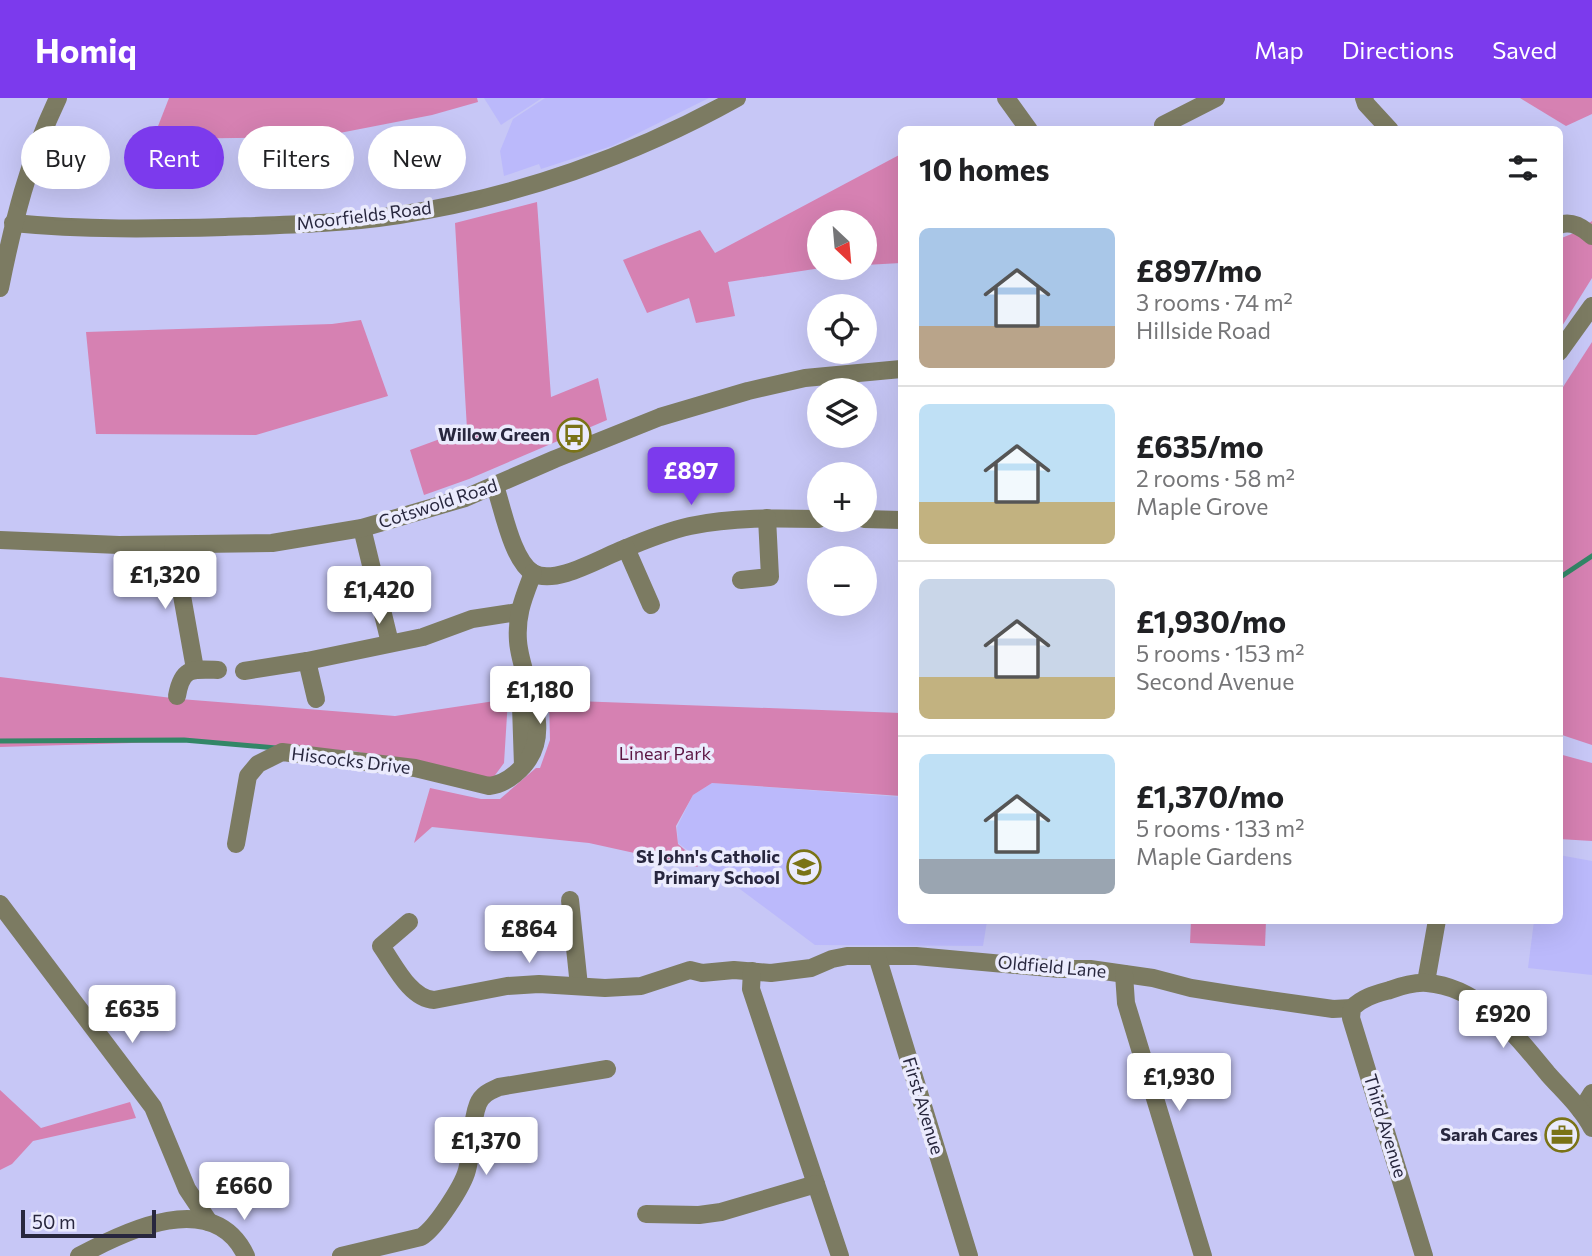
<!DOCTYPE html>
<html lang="en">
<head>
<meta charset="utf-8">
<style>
  body { margin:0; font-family:Commissioner,sans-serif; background:#f6f6f6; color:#202124; height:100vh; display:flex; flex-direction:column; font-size:26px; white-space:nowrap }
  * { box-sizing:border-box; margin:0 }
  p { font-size:23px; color:#757577 }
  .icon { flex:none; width:38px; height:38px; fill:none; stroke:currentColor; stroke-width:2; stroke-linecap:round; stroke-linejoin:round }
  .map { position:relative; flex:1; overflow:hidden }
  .sheet { position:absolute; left:898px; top:28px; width:665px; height:798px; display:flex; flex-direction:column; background:#fff; border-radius:10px; box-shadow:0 7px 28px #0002 }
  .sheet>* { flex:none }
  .top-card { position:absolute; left:21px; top:28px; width:665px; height:63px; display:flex; gap:14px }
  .needle { width:46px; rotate:154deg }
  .fabs { position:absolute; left:807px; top:112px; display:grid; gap:14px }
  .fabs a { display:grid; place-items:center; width:70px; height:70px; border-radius:50%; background:#fff; box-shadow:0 7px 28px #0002; font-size:35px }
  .scale { position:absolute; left:21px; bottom:18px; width:135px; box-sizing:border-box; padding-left:7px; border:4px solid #28273e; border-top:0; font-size:19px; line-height:24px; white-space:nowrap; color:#28273e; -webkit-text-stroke:5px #ebebfd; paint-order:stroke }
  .price { position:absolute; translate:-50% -60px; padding:0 16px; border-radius:7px; background:#fff; color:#222; font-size:23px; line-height:46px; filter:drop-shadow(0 2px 4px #0008) }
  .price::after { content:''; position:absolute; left:50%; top:42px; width:21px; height:16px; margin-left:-10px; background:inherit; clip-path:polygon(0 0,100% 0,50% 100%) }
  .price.active { background:#7c3aed; color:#fff }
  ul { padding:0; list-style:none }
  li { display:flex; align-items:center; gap:21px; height:175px; padding:0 21px }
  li+li { border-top:2px solid #e0e0e0 }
  li span { display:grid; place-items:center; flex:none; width:196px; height:140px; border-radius:10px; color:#555 }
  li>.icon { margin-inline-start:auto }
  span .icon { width:84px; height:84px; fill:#fffc; stroke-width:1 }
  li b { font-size:30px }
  h2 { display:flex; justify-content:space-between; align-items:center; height:84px; padding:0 21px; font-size:30px }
  .tag { padding:0 24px; border-radius:32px; background:#fff; box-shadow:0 7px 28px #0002; font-size:24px; line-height:63px }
  .tag.active { background:#7c3aed; color:#fff }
  header { display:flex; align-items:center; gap:42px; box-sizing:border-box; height:98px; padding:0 35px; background:#7c3aed; color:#fff }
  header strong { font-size:33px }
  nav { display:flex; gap:38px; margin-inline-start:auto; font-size:24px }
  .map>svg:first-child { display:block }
  .built { fill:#bbb9fb }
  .green { fill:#d681b2 }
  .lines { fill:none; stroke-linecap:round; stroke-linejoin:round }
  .stream { stroke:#338667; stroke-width:5 }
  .minor { stroke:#7c7b62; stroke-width:18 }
  .labels { text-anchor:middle; stroke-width:7; stroke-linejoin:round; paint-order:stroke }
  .street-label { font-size:18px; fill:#28273e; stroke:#ebebfd }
  .poi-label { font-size:18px; font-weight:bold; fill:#28273e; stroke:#ebebfd; text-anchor:end }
  .park-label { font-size:18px; fill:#5c1643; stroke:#ebebfd }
</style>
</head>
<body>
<header>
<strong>Homiq</strong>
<nav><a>Map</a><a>Directions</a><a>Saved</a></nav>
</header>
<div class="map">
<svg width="1592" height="1158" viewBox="0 0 1592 1158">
  <rect width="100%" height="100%" fill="#c7c7f6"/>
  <g class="built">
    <path d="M484 0H542L501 27Z"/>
    <path d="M545 0H709L612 48 541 71 539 66 504 78 500 53 513 21Z"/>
    <path d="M712 685 901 699V822L987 823 983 848 815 847 678 745 677 729 693 697Z"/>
    <path d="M1559 757 1592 763V877L1528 870 1534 823 1559 822Z"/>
  </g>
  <g class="green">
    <path d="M169 0H477L478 4 432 17 319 39 153 41Z"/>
    <path d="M1520 0H1592V16L1566 28Z"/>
    <path d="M901 56V165L865 167 864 124H819L821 170 728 184 735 218 696 225 689 200 647 215 623 162 700 132 715 155Z"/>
    <path d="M537 104 551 299 598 280 607 322 469 381 424 397 410 352 467 331 455 125Z"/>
    <path d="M1592 123V180L1559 233V141L1574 135Z"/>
    <path d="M361 222 388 298 256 337 96 336 86 234 332 226Z"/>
    <path d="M1592 244V647L1559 636V303L1563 289Z"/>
    <path d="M0 579 180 601 395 618 508 601 504 665 490 684 354 653 198 643 0 649Z"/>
    <path d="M549 602 901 615V698L712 685 693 697 676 728 678 746 691 757 698 769 589 745 432 729 414 745 430 690 481 701H500L536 670H540L550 642Z"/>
    <path d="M1559 656 1592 665V743L1559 741Z"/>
    <path d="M1191 823H1266L1265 848 1190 845Z"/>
    <path d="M0 992 41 1030 130 1004 136 1020 33 1043 12 1066 0 1072Z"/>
  </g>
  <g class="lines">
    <g class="stream">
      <path d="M1559 480 1592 458"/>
      <path d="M0 643 184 642 276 650"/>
    </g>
    <g class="minor">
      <path d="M1006 0 1029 32"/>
      <path d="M1364 0 1366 6 1390 32"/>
      <path d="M1163 27 1216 0"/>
      <path d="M13 125C84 132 154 131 225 129 283 127 341 126 399 117 517 99 633 58 737 0"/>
      <path d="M1559 127C1572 122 1583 130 1592 138"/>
      <path d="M0 190C13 125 29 60 58 0"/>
      <path d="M1559 254 1592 208"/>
      <path d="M495 388C503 411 512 462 533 475 555 488 602 459 624 451 645 442 668 433 690 428 732 419 777 420 819 421"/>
      <path d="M864 421 901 422"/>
      <path d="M362 430 390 545"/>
      <path d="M0 442 119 447 272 445 362 430 465 400 555 361 660 319 748 293 805 280 901 271"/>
      <path d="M173 447 195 571"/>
      <path d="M626 450 651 507"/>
      <path d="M741 482 770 479 767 420"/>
      <path d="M307 563 316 601"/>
      <path d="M244 573 307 563 423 539 472 521 518 514"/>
      <path d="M177 598C182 569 192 571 218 572"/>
      <path d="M523 668 521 608 527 585"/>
      <path d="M236 746 248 678 258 666 282 654 415 670 489 688C504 686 515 678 525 666 555 629 521 584 518 543 516 516 524 499 533 475"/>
      <path d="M570 802 579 888"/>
      <path d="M0 806 153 1009 187 1091 209 1124"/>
      <path d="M409 824 381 848C394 866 410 901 434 902L507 888 539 886 605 890 641 888 690 872 702 875 734 872 771 875 811 870 832 861 847 858H916L1060 871H1090L1153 880 1191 890 1235 897 1333 911 1352 910"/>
      <path d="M877 858 969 1158"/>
      <path d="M752 873 751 891 840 1158"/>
      <path d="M1124 876 1126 905 1203 1158"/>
      <path d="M1426 884 1437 822"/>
      <path d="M1581 1013 1592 995"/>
      <path d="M646 1116 699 1117 721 1114 816 1086"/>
      <path d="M79 1158C125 1133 214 1089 246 1158"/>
      <path d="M341 1158 421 1139C435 1131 463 1088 467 1072 473 1051 470 1026 478 1006 482 996 490 993 499 989L607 971"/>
      <path d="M1424 1158 1351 920 1352 910C1363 899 1376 896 1390 892 1401 888 1415 884 1427 885 1481 889 1516 938 1548 976 1563 993 1582 1010 1592 1030"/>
    </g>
  </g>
  <defs>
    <symbol id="bus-ring" viewBox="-11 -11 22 22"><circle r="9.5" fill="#ebebfd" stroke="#7a7316" stroke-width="1.5"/><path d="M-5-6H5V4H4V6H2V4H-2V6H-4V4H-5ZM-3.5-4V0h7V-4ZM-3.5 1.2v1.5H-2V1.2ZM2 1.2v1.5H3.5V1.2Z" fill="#7a7316"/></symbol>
    <symbol id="school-ring" viewBox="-11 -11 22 22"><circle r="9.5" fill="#ebebfd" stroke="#7a7316" stroke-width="1.5"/><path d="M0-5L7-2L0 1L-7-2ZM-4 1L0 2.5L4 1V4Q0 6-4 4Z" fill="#7a7316"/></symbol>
    <symbol id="office-ring" viewBox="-11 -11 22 22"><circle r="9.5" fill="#ebebfd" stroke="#7a7316" stroke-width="1.5"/><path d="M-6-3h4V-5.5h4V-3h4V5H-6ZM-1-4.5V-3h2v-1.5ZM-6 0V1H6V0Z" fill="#7a7316"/></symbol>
  </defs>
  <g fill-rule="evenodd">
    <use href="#bus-ring" x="555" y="318" width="38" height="38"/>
    <use href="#school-ring" x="785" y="750" width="38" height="38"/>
    <use href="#office-ring" x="1543" y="1018" width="38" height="38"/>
  </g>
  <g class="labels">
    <g class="street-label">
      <text transform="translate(364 118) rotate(-7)" y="6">Moorfields Road</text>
      <text transform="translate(438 406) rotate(-18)" y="6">Cotswold Road</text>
      <text transform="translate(351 663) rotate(7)" y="6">Hiscocks Drive</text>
      <text transform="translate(1052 869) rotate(5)" y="6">Oldfield Lane</text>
      <text transform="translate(923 1008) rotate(73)" y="6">First Avenue</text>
      <text transform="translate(1385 1028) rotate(73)" y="6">Third Avenue</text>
    </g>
    <g class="poi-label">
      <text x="550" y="343">Willow Green</text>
      <text x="780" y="765">St John's Catholic<tspan x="780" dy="21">Primary School</tspan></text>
      <text x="1538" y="1043">Sarah Cares</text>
    </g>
    <g class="park-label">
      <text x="665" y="662">Linear Park</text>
    </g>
  </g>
</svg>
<div class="fabs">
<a><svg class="needle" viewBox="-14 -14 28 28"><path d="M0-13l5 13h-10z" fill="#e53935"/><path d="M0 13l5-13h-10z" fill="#757577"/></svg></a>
<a><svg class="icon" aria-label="locate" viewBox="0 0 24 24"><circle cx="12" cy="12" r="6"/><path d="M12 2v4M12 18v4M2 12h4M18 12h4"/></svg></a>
<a><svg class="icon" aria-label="layers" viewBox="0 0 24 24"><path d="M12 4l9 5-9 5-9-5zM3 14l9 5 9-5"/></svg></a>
<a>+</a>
<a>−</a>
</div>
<div class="scale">50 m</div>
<b class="price active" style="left:691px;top:409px">£897</b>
<b class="price" style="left:165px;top:513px">£1,320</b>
<b class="price" style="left:379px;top:528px">£1,420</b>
<b class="price" style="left:540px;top:628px">£1,180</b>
<b class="price" style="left:529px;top:867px">£864</b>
<b class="price" style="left:132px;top:947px">£635</b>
<b class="price" style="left:1503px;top:952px">£920</b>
<b class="price" style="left:1179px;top:1015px">£1,930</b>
<b class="price" style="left:486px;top:1079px">£1,370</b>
<b class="price" style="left:244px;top:1124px">£660</b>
<div class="top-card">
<a class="tag">Buy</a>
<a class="tag active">Rent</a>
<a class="tag">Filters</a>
<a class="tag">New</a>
</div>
<section class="sheet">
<h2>10 homes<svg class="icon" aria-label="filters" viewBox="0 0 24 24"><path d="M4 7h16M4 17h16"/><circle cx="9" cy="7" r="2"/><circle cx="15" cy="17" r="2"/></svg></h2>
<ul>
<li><span style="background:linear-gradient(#a9c7e8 70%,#b9a48a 0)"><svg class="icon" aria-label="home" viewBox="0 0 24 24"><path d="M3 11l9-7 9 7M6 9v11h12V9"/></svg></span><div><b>£897/mo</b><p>3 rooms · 74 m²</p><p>Hillside Road</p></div></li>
<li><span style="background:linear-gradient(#bfe0f5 70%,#c2b280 0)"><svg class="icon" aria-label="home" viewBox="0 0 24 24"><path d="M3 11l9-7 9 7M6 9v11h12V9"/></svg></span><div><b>£635/mo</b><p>2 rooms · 58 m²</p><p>Maple Grove</p></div></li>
<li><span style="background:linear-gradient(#c9d6e8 70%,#c2b280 0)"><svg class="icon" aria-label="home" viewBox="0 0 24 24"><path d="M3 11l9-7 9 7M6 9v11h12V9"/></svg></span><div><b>£1,930/mo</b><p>5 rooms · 153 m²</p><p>Second Avenue</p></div></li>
<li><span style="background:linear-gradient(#bfe0f5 75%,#9aa5b1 0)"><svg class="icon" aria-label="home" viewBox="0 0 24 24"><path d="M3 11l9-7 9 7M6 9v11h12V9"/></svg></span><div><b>£1,370/mo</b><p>5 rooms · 133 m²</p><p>Maple Gardens</p></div></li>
</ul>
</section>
</div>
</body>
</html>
